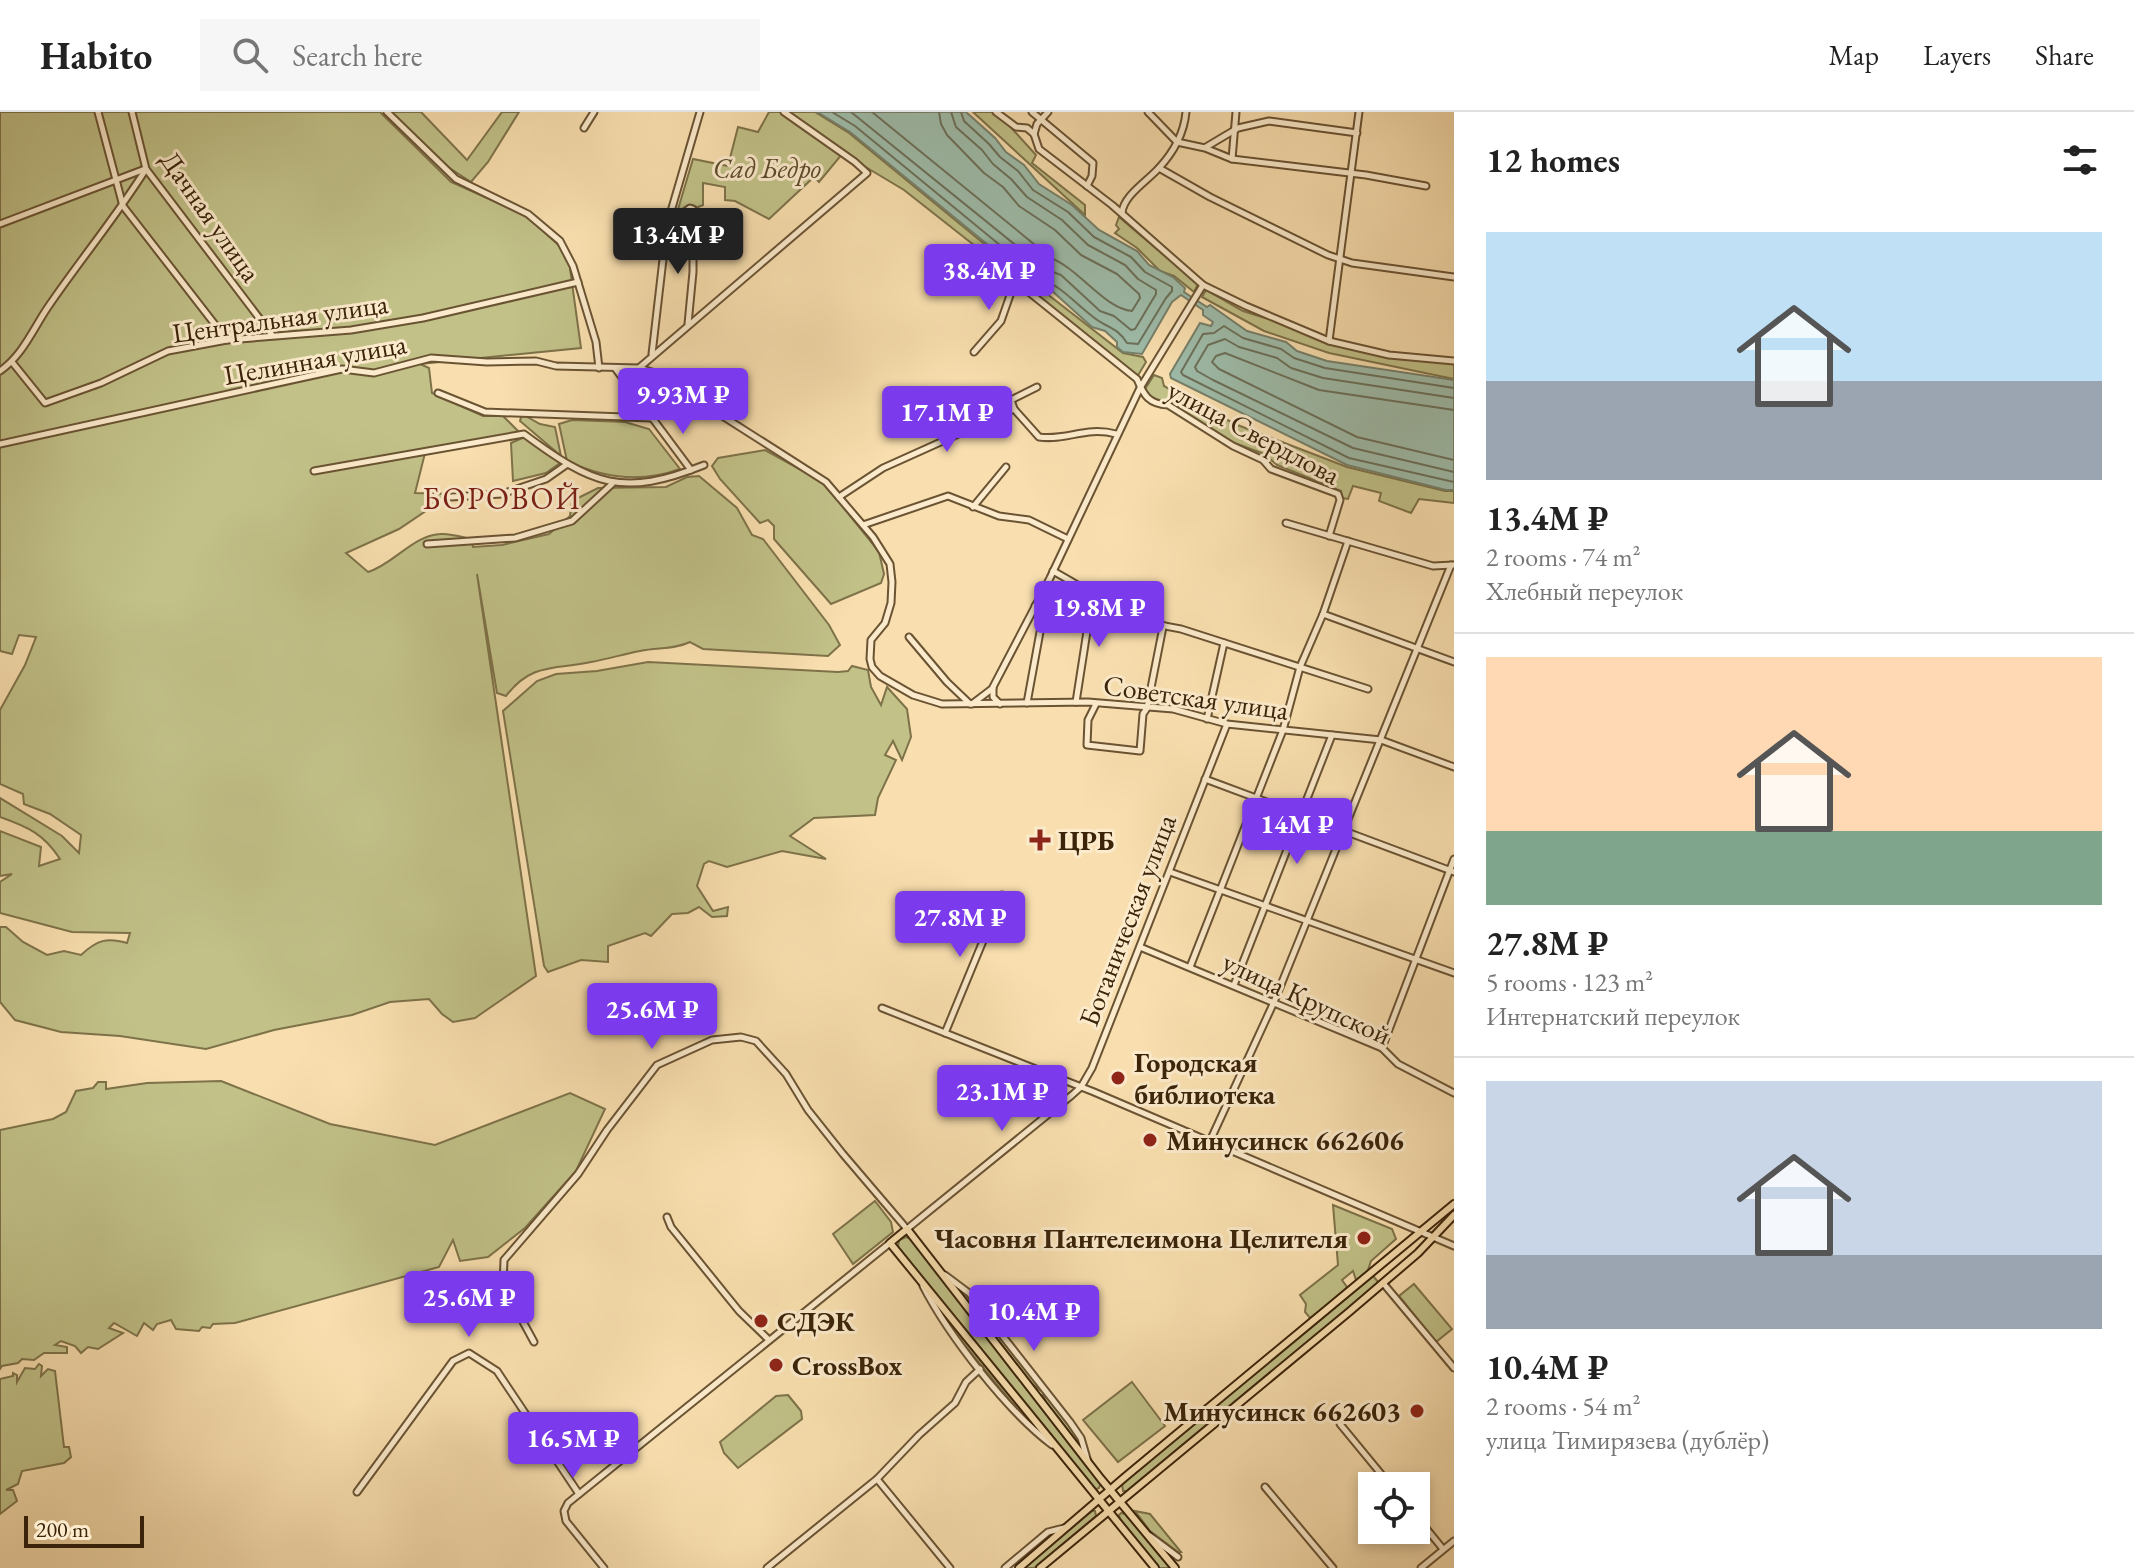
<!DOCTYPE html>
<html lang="en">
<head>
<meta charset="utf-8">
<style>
  body { margin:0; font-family:"EB Garamond",serif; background:#f6f6f6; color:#222; height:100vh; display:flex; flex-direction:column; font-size:30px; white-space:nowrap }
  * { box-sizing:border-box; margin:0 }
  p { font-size:26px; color:#767676 }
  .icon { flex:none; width:44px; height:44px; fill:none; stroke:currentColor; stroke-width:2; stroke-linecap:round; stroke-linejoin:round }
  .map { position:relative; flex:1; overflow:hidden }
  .details { display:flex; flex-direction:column; background:#fff; width:680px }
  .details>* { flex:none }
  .fabs { position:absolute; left:1358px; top:1360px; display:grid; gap:16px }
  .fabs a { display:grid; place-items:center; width:72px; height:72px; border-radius:0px; background:#fff; box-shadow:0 4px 12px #0003; font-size:40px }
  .scale { position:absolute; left:24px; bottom:20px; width:120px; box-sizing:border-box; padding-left:8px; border:4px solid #3b240a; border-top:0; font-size:22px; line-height:28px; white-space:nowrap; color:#3b240a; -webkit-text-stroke:6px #fbeacb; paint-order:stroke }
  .price { position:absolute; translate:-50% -68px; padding:0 18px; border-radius:8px; background:#7c3aed; color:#fff; font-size:26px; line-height:52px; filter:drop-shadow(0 2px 4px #0008) }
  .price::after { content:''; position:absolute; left:50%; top:48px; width:24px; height:18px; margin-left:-12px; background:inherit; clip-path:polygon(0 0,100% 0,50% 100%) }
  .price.on { background:#222; color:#fff }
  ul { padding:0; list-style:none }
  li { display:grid; align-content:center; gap:16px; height:424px; padding:0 32px }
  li+li { border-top:2px solid #e0e0e0 }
  li span { display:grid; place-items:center; height:248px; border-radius:0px; color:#555 }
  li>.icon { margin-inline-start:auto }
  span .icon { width:144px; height:144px; fill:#fffc; stroke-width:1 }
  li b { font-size:34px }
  h2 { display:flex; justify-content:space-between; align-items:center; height:96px; padding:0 32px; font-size:34px }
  header { display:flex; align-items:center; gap:48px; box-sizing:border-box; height:112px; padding:0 40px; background:#fff; border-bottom:2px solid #e0e0e0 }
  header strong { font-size:38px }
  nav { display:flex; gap:44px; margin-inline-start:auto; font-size:28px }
  .search { width:560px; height:72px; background:#f6f6f6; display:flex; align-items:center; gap:20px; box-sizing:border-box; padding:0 28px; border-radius:0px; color:#767676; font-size:30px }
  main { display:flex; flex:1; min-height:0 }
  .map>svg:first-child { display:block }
  .green { fill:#c1c188; stroke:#7e7249; stroke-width:2 }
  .water { fill:#9ebdab; stroke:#76806b; stroke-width:2 }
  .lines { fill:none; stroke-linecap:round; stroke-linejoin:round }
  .shore { stroke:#6c705a; stroke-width:2 }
  .minor-casing { stroke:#6a5333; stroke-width:9 }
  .major-casing { stroke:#3b240a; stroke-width:10 }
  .minor { stroke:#fbeacb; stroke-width:5 }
  .major { stroke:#f9dfaf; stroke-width:6 }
  .poi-dot { fill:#8f2418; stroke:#fbeacb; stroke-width:3 }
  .labels { text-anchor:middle; stroke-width:6; stroke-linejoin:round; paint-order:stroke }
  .park-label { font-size:28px; font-style:italic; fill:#5c4b2a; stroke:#fbeacb }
  .street-label { font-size:28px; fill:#3b240a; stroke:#fbeacb }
  .poi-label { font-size:28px; font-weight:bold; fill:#3b240a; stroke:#fbeacb; text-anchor:start }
  .neighbourhood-label { font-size:30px; letter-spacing:2px; fill:#7a1f14; stroke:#fbeacb }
</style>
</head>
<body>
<header>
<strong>Habito</strong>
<div class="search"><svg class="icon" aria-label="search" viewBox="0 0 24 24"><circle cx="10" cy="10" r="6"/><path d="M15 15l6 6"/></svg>Search here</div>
<nav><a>Map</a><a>Layers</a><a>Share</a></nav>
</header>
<main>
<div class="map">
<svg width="1454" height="1456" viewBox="0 0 1454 1456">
  <rect width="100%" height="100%" fill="#f9dfaf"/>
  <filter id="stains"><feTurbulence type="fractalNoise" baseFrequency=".0025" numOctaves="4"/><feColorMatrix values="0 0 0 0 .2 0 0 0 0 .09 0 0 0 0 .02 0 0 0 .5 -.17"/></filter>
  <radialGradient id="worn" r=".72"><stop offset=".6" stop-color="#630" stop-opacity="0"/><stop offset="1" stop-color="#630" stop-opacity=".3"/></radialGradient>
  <g class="green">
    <path d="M0 0H380L451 70 527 104 568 142 581 236 420 252 429 256 432 281 483 304H503L520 321 425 341 415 381 451 382 399 417 346 441 368 460C394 452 412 424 440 422 450 421 462 425 471 427L473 435 502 433 549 422 570 404 572 389 598 376 666 375 687 365 699 364 737 396 752 423 763 427 829 513 840 533 828 544 703 537 690 530C673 538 658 535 640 539 624 542 608 547 591 550 555 558 532 550 506 584L497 581 477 462 536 864 475 906 453 910 442 902 429 887 390 890 352 903 274 918 206 937 120 924 61 920 15 908 0 890V815H6L23 830 47 843 64 839 81 843C97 828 107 825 127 831L130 821 72 820 0 801V770L12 762 0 764V719L41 735 39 754 60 747C44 722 28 715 0 705V686L62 724 79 741 81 723 50 702 24 692 23 682 0 672V598L25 553 36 525 19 523 12 542 0 539Z"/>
    <path d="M391 0H421L467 48 502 0H519L488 50 471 70 448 55Z"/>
    <path d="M769 0H783L843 41 819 70 814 65 769 107 735 89 725 88V75L703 71V93L676 104 693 47 728 54 738 15 758 20Z"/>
    <path d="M789 0H815L849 21 1010 153 1123 241 1143 245 1146 250 1137 265 1120 250 1104 241 1017 167 904 78 864 54Z"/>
    <path d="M973 0H997L1036 43 1032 51 1085 93V103Z"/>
    <path d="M1119 105 1198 172 1194 180 1174 164 1160 159 1137 136 1115 121 1119 117 1116 113Z"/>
    <path d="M1206 178 1243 199 1389 245 1454 251V267L1329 241 1264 219 1202 185Z"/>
    <path d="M1154 263 1162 266 1164 274 1235 312 1347 355 1445 379H1454V391L1419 387 1411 401 1379 389 1381 381 1353 374 1348 387 1342 386 1341 379 1277 353 1264 342 1232 330 1168 289H1160L1149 284 1145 277Z"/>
    <path d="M522 302 540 312 555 315 561 344 520 309Z"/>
    <path d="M572 308 625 310 649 317 680 357C642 371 603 366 567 349L559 312Z"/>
    <path d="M529 323 560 351 546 361 513 369 511 331Z"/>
    <path d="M765 338 823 370 879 440 884 462 881 471 831 492 774 427V414L768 408 760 411 720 367 712 354 718 346Z"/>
    <path d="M648 550 838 560 848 559 852 554 868 558 871 575 881 593 887 575 907 597 911 625 902 648 893 629 885 643 896 648 878 686 875 703 814 706 790 724 826 747 782 739 727 755 709 749 704 752 697 774 713 799 728 795 727 804 712 805 699 795 688 801 672 802 651 824 645 821 608 834V850L581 848 548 860 544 854 503 599 537 569 556 562 597 559Z"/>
    <path d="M221 969 330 1012 435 1033 570 981 605 997 576 1059 525 1116 488 1145 460 1149 453 1128 439 1155 235 1211 213 1212 210 1216 202 1215 199 1219 176 1217 171 1208 157 1212 153 1218 144 1211 137 1224 114 1211 109 1216 123 1221 98 1237 88 1235 81 1241 75 1234 61 1229 55 1233 67 1235V1241H44L34 1248 22 1247 18 1251 2 1254 0 1257V1018L53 1007 66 1000 76 979 93 976 98 970H106V977L147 971Z"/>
    <path d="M875 1089 891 1110 893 1120 853 1152 833 1122Z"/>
    <path d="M1333 1093 1392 1117 1396 1127 1371 1149 1367 1161 1356 1168 1353 1159 1342 1168 1347 1175 1343 1181 1310 1206 1305 1200 1306 1192 1300 1183 1338 1153Z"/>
    <path d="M906 1125 911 1127 1101 1370 1099 1376 1094 1378 1090 1374 898 1136 899 1128Z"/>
    <path d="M1373 1164 1379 1171 1127 1379H1123L1122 1372 1129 1365Z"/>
    <path d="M951 1168 964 1177 1079 1324 1083 1339 1046 1290 1043 1283 1044 1281 1032 1272Z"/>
    <path d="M1414 1172 1452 1217 1436 1230 1399 1184Z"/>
    <path d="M956 1218 962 1222 1047 1326 1031 1314 954 1220Z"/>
    <path d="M39 1252 42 1254 41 1264 48 1257 55 1259 64 1335H69L71 1345 64 1351 22 1359 18 1372 6 1378H13L17 1389 0 1402V1267L13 1264V1261L17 1263V1270L25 1256 35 1257Z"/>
    <path d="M1132 1270 1165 1314 1118 1350 1083 1308Z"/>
    <path d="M788 1283 801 1299 802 1307 738 1356 724 1341 720 1330 776 1284Z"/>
    <path d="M1092 1399H1095L1096 1404 1034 1456H1023Z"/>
    <path d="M1135 1399 1150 1402 1181 1440H1178L1150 1419Z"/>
    <path d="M1121 1401 1127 1402 1172 1456H1158L1121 1412 1119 1403Z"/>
  </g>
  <path class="water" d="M817 0H966L995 26 1006 40 1024 53 1039 72 1072 93 1099 118 1137 139 1149 153 1173 165 1185 176 1184 180 1207 195 1210 193 1247 219 1286 230 1297 239 1327 249 1454 268V378H1446L1347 353 1171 266 1170 262 1200 211 1211 214 1213 210 1203 203V198L1181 183 1172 190 1142 242 1123 240 1117 235V230L1105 219 1092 215 1051 178 1037 173 850 20Z"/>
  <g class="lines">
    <g class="shore">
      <path d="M832 0 855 14 1040 166C1061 174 1074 190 1092 204 1104 215 1118 215 1127 231L1138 232 1166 186 1172 179V175L1145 160 1131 145 1094 125 1068 100 1033 78 1018 59 1000 45 989 32 964 9 961 0"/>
      <path d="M851 0 1045 157 1061 163 1100 199 1114 204 1131 218 1135 217 1156 182V178L1138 167 1125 153 1088 133 1062 108 1027 85 1011 67 993 52 982 38 956 15 951 0"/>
      <path d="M872 0 1051 146C1079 157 1105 197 1132 199L1140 186 1139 182 1117 162 1081 143 1055 118 1019 94 1003 75 984 61 947 23 941 12 939 0"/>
      <path d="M1454 276 1325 256 1294 246 1281 237 1243 226 1224 214 1214 221 1203 222 1181 260 1183 263 1349 346 1454 370"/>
      <path d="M1454 286 1323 266 1291 256 1277 246 1239 235 1225 227 1208 233 1195 255 1197 259 1213 268 1353 336 1454 360"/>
      <path d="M1454 298 1319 278 1225 241 1216 244 1212 250 1219 257 1357 325 1454 348"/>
    </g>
    <defs>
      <g id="minor">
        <path d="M98 0 123 94 227 228"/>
        <path d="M132 0 146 57 272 223"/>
        <path d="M387 0 456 67 528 102 560 129 573 154 596 230 599 256"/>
        <path d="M996 0 1016 15 1027 16 1034 22"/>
        <path d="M1032 0 1093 51 1092 64 1087 74"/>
        <path d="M1148 0 1177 30 1205 36 1232 47 1366 63 1426 74"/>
        <path d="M584 16 594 0"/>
        <path d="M1034 22 1039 37 1112 93 1203 173 1246 194 1329 229 1389 243 1454 249"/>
        <path d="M1034 22 1037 12 1048 0"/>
        <path d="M1206 35 1238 16 1269 9 1357 21"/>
        <path d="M1232 47 1236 0"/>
        <path d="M1159 56 1210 85 1328 143 1352 151 1454 165"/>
        <path d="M1122 101C1123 84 1147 69 1158 57 1173 41 1184 22 1186 0"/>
        <path d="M0 112 145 57"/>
        <path d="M668 112 690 96 693 97V160L688 212"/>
        <path d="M1329 229 1359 0"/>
        <path d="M974 240 1001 209 1015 169 1137 267C1144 284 1149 292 1168 293L1233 334 1263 348 1271 357 1338 382 1340 388 1329 424"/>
        <path d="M652 242 667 113 700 0"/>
        <path d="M12 250 45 291 101 271 168 239 227 228 351 218 423 206 578 170"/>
        <path d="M615 256 691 358"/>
        <path d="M639 256 867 61 855 50 784 0"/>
        <path d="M0 259C23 243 33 217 48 195 80 148 116 105 146 57"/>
        <path d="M438 281 485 300 652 306"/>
        <path d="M702 289V274"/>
        <path d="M1014 297 1039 325C1067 329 1085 314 1116 322"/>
        <path d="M0 332 342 257 374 261 431 246 487 250 536 249 556 254 639 256 655 261 826 370 873 425 890 452 892 470 891 491 885 511 871 528 870 547 872 555 880 564 913 583 942 592 1088 590 1173 597 1227 612 1381 628 1454 655"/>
        <path d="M314 359 524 322C593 373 622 386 704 353"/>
        <path d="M451 385 502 382 546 367 566 353"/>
        <path d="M839 385 883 356 1014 297 1011 288 1037 275"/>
        <path d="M973 395 1006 355"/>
        <path d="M1286 411 1433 454 1453 453"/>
        <path d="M863 413 948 384 999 404 1029 408 1068 427"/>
        <path d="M427 432 515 426 572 409 612 372"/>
        <path d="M1053 459C1093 481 1135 511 1181 517L1368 577"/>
        <path d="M1323 502 1454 550"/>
        <path d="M909 525 947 570 970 592"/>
        <path d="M1076 590 1093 481"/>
        <path d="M1027 591 1042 509 1035 494"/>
        <path d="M972 592 993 576"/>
        <path d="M1000 592 993 585V575L1050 466 1140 276 1203 173"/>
        <path d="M1096 592 1088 608 1087 633 1140 639 1143 602 1147 596 1163 515"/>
        <path d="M1207 607 1224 531"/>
        <path d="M1205 667 1454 760"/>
        <path d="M1170 760 1454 861"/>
        <path d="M1140 835 1382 936 1398 952 1454 981"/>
        <path d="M1190 855 1283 618 1300 555 1323 502 1348 429"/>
        <path d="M1234 873 1332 623"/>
        <path d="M882 896 1094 980 1454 1134"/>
        <path d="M945 921 1002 783"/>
        <path d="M1382 936 1454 747"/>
        <path d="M1210 1029 1274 890 1451 453"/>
        <path d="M667 1105 671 1115 739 1199 768 1227"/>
        <path d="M945 1163 969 1181 1070 1310 1081 1326 1088 1350"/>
        <path d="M1383 1171 1454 1256"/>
        <path d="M923 1174C949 1224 1007 1299 1052 1333"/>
        <path d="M534 1230 503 1173 504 1148 578 1062 607 1018 657 953 712 928 741 925 756 929 786 962 808 998 843 1042 907 1117 1072 983 1081 975 1092 956 1227 612"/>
        <path d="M1340 1312 1391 1374"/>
        <path d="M877 1367 950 1456"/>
        <path d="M1265 1375 1333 1456"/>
        <path d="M357 1380 453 1249 469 1241 497 1259 579 1382"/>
        <path d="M1416 1404 1443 1437"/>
        <path d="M1150 1424 1178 1445"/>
        <path d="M604 1456 566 1409 564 1399 568 1391 890 1131"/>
        <path d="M767 1456 877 1367 919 1323 955 1291 966 1270 980 1257"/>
        <path d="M1005 1456 1048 1420 1064 1416"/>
        <path d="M1421 1456 1454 1429"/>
      </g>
      <g id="major">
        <path d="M1019 1456 1125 1365 1454 1092"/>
        <path d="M1040 1456 1349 1200 1418 1141 1454 1103"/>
        <path d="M1155 1456 890 1131 907 1117 1101 1367 1175 1456"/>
      </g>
    </defs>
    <use href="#minor" class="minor-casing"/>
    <use href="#major" class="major-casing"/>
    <use href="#minor" class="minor"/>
    <use href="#major" class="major"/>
  </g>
  <g class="poi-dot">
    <path d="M1036 716h8v8h8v8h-8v8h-8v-8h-8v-8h8z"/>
    <circle cx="1118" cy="966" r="8"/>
    <circle cx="1150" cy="1028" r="8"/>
    <circle cx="1364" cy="1126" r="8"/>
    <circle cx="761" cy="1209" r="8"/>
    <circle cx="776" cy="1253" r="8"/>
    <circle cx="1417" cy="1299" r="8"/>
  </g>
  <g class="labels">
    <g class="park-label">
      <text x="767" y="66">Сад Бедро</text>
    </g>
    <g class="street-label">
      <text transform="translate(211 104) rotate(55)" y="10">Дачная улица</text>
      <text transform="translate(280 206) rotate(-8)" y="10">Центральная улица</text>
      <text transform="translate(315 247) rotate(-10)" y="10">Целинная улица</text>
      <text transform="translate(1254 320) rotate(28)" y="10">улица Свердлова</text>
      <text transform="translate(1196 585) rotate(8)" y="10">Советская улица</text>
      <text transform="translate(1127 808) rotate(-69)" y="10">Ботаническая улица</text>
      <text transform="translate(1307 886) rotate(25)" y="10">улица Крупской</text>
    </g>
    <g class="poi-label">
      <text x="1058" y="738">ЦРБ</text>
      <text x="1134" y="960">Городская<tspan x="1134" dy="32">библиотека</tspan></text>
      <text x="1166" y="1038">Минусинск 662606</text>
      <text x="1348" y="1136" text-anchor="end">Часовня Пантелеимона Целителя</text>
      <text x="777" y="1219">СДЭК</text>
      <text x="792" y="1263">CrossBox</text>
      <text x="1401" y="1309" text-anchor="end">Минусинск 662603</text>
    </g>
    <g class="neighbourhood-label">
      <text x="502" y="397">БОРОВОЙ</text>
    </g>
  </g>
  <rect width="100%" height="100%" filter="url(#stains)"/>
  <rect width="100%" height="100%" fill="url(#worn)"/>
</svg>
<div class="fabs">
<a><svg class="icon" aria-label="locate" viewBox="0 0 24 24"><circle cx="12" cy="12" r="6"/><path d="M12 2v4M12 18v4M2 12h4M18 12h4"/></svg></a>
</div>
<div class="scale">200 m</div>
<b class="price on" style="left:678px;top:164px">13.4M ₽</b>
<b class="price" style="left:989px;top:200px">38.4M ₽</b>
<b class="price" style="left:683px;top:324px">9.93M ₽</b>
<b class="price" style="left:947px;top:342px">17.1M ₽</b>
<b class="price" style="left:1099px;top:537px">19.8M ₽</b>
<b class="price" style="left:1297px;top:754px">14M ₽</b>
<b class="price" style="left:960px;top:847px">27.8M ₽</b>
<b class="price" style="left:652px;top:939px">25.6M ₽</b>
<b class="price" style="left:1002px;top:1021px">23.1M ₽</b>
<b class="price" style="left:469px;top:1227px">25.6M ₽</b>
<b class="price" style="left:1034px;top:1241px">10.4M ₽</b>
<b class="price" style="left:573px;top:1368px">16.5M ₽</b>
</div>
<section class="details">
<h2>12 homes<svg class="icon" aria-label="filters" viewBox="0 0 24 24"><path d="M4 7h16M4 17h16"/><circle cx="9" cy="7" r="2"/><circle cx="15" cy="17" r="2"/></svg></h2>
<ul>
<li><span style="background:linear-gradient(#bfe0f5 60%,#9aa5b1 0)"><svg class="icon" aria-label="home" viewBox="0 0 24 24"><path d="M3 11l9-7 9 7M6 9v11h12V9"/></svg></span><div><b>13.4M ₽</b><p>2 rooms · 74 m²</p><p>Хлебный переулок</p></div></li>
<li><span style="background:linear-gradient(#ffd9b3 70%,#7fa58c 0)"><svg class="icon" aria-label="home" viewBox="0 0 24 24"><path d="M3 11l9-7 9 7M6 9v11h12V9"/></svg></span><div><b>27.8M ₽</b><p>5 rooms · 123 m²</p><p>Интернатский переулок</p></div></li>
<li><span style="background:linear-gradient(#c9d6e8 70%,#9aa5b1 0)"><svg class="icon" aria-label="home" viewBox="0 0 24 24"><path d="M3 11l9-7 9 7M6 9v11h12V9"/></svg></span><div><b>10.4M ₽</b><p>2 rooms · 54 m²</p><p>улица Тимирязева (дублёр)</p></div></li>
</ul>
</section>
</main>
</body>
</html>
